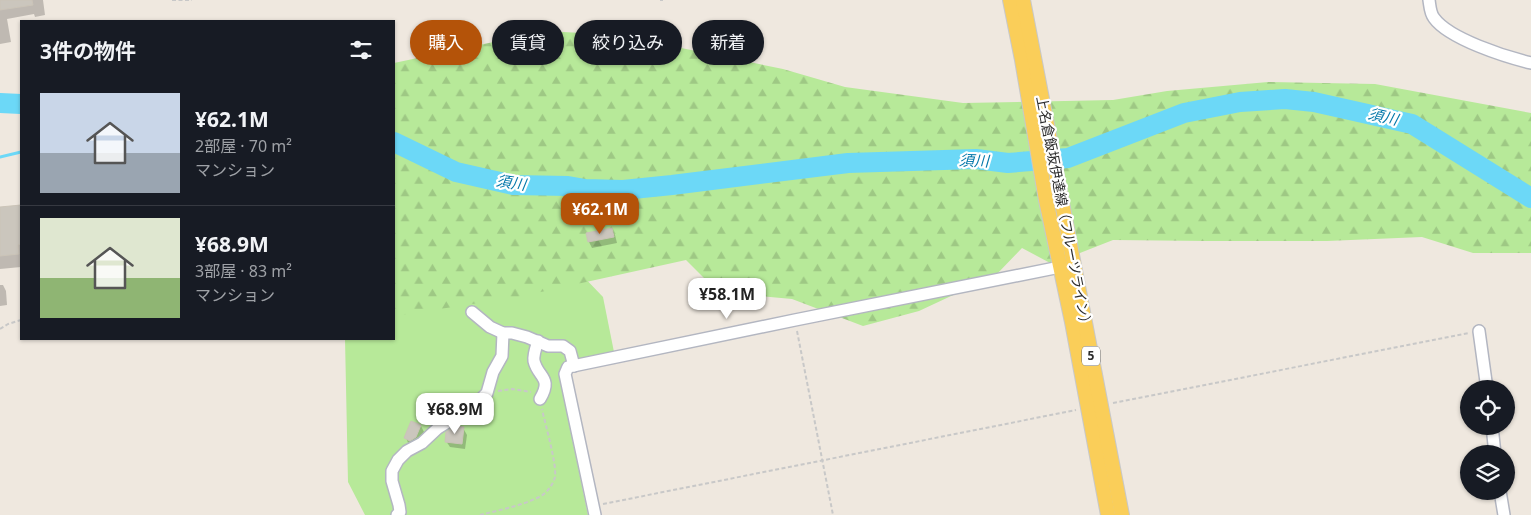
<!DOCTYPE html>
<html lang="ja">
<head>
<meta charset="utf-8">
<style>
  body { margin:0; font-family:"Noto Sans","Noto Sans JP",sans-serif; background:#20242c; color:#f1f3f6; height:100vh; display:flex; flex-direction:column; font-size:19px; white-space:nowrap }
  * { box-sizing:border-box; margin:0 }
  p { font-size:16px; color:#9ea1a6 }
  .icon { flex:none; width:28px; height:28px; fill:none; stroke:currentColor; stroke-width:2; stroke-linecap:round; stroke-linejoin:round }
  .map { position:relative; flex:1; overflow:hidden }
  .sheet { position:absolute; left:20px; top:20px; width:375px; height:320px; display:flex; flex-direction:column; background:#171b24; border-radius:0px; box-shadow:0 1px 4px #0004 }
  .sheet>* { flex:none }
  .guide { position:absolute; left:410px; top:20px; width:475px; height:45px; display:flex; gap:10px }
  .buttons { position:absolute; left:1460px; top:380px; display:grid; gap:10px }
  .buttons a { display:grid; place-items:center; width:55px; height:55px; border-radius:50%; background:#171b24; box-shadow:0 1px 4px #0004; font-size:25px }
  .price { position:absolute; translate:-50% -42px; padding:0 11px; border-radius:10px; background:#fff; color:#222; font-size:16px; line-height:32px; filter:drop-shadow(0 1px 2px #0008) }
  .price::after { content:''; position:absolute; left:50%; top:30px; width:15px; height:11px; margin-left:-8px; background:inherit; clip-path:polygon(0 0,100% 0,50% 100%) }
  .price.on { background:#b45309; color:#fff }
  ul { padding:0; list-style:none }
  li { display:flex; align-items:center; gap:15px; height:125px; padding:0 20px }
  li+li { border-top:1px solid #363941 }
  li span { display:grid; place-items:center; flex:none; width:140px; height:100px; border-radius:0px; color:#555 }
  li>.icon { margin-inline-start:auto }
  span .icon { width:60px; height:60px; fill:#fffc; stroke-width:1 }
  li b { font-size:21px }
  h2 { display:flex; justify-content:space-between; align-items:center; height:60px; padding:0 20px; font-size:21px }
  .chip { padding:0 18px; border-radius:22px; background:#171b24; box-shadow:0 1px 4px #0004; font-size:18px; line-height:45px }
  .chip.on { background:#b45309; color:#fff }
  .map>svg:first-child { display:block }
  .grass { fill:#b7e999 }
  .forest { fill:url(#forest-firs) }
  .shadow { fill:#0003 }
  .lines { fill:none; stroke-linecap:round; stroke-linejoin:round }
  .stream { stroke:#6cd8f7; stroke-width:3 }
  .river { stroke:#6cd8f7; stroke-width:20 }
  .building { fill:#cbc6bd; stroke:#cbc4b8 }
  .minor-casing { stroke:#b3b6c1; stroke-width:14 }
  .major-casing { stroke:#c8c8c8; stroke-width:16 }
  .path { stroke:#c8c8c8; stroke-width:2; stroke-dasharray:4 2.5; stroke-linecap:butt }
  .minor { stroke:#fff; stroke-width:11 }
  .major { stroke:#face59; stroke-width:14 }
  .labels { text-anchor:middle; stroke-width:4.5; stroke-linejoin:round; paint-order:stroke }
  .shield { fill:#fff; stroke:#6c6c6c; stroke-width:1 }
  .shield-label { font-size:12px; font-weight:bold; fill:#2d2d2d }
  .street-label { font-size:14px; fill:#2d2d2d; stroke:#fff }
  .water-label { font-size:15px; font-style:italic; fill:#0478aa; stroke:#fff }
</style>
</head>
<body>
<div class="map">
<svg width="1531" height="515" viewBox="0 0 1531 515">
  <defs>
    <pattern id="forest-firs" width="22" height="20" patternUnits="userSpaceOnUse" patternTransform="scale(1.25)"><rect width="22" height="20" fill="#b7e999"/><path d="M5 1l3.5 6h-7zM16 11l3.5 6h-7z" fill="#9ec884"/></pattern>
  </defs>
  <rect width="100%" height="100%" fill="#efe8df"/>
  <path class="grass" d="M555 247 603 297 614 352 565 363 559 375 588 515H365L348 482 345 339H394V256Z"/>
  <path class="forest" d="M545 31 618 35 783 69 845 87 963 103 1113 100 1167 91 1268 82 1375 84 1531 113V253H1473L1422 237 1327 241H1207L1113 240 1052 264 1022 248 996 275 919 311 863 326 792 299 748 295 706 280 686 260 518 297 394 316V63Z"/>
  <g class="shadow">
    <path d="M0 0H43L45 15 35 17 34 14 7 19 11 42 0 44Z"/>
    <path d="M21 206V267L0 269V208Z"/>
    <path d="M612 229 615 235 617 243 592 248 589 242 587 234Z"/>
    <path d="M0 285H3L6 291 7 305 0 306Z"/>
    <path d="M421 426 424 432 420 444 409 445 406 438Z"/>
    <path d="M463 428 467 435 465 449 450 447 446 441Z"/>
  </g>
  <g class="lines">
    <path class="stream" d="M0 157 21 152"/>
    <g class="river">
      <path d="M0 103 21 104"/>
      <path d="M394 142 456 172 513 185 568 186 585 189 623 190 672 185 848 163 976 159 1008 163 1068 158 1184 113 1240 102 1285 99 1314 102 1412 124 1531 198"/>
    </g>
  </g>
  <g class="building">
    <path d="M0 0H32L33 5 0 10Z"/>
    <path d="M21 205V244L18 245 19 254 0 256V207Z"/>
    <path d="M612 228 614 237 588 242 586 233Z"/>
    <path d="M411 421 421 425 416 437 410 441 404 438Z"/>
    <path d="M455 426 464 427 462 444 445 442 446 432Z"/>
  </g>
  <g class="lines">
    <defs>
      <g id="minor">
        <path d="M1429 0C1430 6 1430 13 1434 18 1449 39 1506 57 1531 63"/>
        <path d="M472 312 490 327 503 333H512L527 337 548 346H563L570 351 574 366"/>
        <path d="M1479 331 1487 389"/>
        <path d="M538 341C536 347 533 355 534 361 538 378 553 377 540 399"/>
        <path d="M1492 426 1495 454"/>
        <path d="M1500 491 1504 515"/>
        <path d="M397 515 400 512 399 505 392 481V471L398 460 407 451 422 443 438 428 476 404 487 393 493 372 502 356 503 333"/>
        <path d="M595 515 565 374 568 367 795 320 1060 267"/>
      </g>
      <g id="major">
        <path d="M1010 0 1022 60 1046 200 1072 322 1108 515"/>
        <path d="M1023 0 1122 515"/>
      </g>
    </defs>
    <use href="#minor" class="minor-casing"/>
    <use href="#major" class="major-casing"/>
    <g class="path">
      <path d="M172 0H192"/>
      <path d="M660 0H663"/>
      <path d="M0 329 8 324 21 320"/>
      <path d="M797 331 833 515"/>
      <path d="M498 391 512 389 531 392"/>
      <path d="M1113 403 1469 333"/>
      <path d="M603 504 1076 410"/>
      <path d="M480 515C499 510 521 506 539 497 546 494 553 485 555 477 557 464 545 424 542 409"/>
    </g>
    <use href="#minor" class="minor"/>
    <use href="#major" class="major"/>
  </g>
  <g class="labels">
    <rect class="shield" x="1082" y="346.5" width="18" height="19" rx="4"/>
    <g class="shield-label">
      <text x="1091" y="360">5</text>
    </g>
    <g class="street-label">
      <text transform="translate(1064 213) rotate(79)" y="5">上名倉飯坂伊達線（フルーツライン）</text>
    </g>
    <g class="water-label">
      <text transform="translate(1383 117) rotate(13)" y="5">須川</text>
      <text transform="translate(974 161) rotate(2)" y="5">須川</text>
      <text transform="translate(511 183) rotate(8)" y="5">須川</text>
    </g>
  </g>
</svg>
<div class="buttons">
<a><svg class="icon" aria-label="locate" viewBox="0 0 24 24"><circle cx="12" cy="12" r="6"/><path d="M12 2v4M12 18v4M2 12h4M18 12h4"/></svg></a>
<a><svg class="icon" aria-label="layers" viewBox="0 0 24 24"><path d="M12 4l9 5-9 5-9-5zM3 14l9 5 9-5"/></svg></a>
</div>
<b class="price on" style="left:600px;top:235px">¥62.1M</b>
<b class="price" style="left:727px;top:320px">¥58.1M</b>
<b class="price" style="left:455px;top:435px">¥68.9M</b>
<div class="guide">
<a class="chip on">購入</a>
<a class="chip">賃貸</a>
<a class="chip">絞り込み</a>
<a class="chip">新着</a>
</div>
<section class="sheet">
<h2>3件の物件<svg class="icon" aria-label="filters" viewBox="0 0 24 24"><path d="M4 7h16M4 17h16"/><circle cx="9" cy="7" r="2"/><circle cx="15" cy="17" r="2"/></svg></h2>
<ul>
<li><span style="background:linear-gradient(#c9d6e8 60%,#9aa5b1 0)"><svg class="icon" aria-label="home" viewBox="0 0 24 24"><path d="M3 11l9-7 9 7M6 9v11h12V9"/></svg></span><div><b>¥62.1M</b><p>2部屋 · 70 m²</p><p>マンション</p></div></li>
<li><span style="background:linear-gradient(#dfe7d0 60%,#8fb573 0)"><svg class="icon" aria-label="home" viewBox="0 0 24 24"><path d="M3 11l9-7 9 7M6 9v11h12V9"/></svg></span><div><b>¥68.9M</b><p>3部屋 · 83 m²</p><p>マンション</p></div></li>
</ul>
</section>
</div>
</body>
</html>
